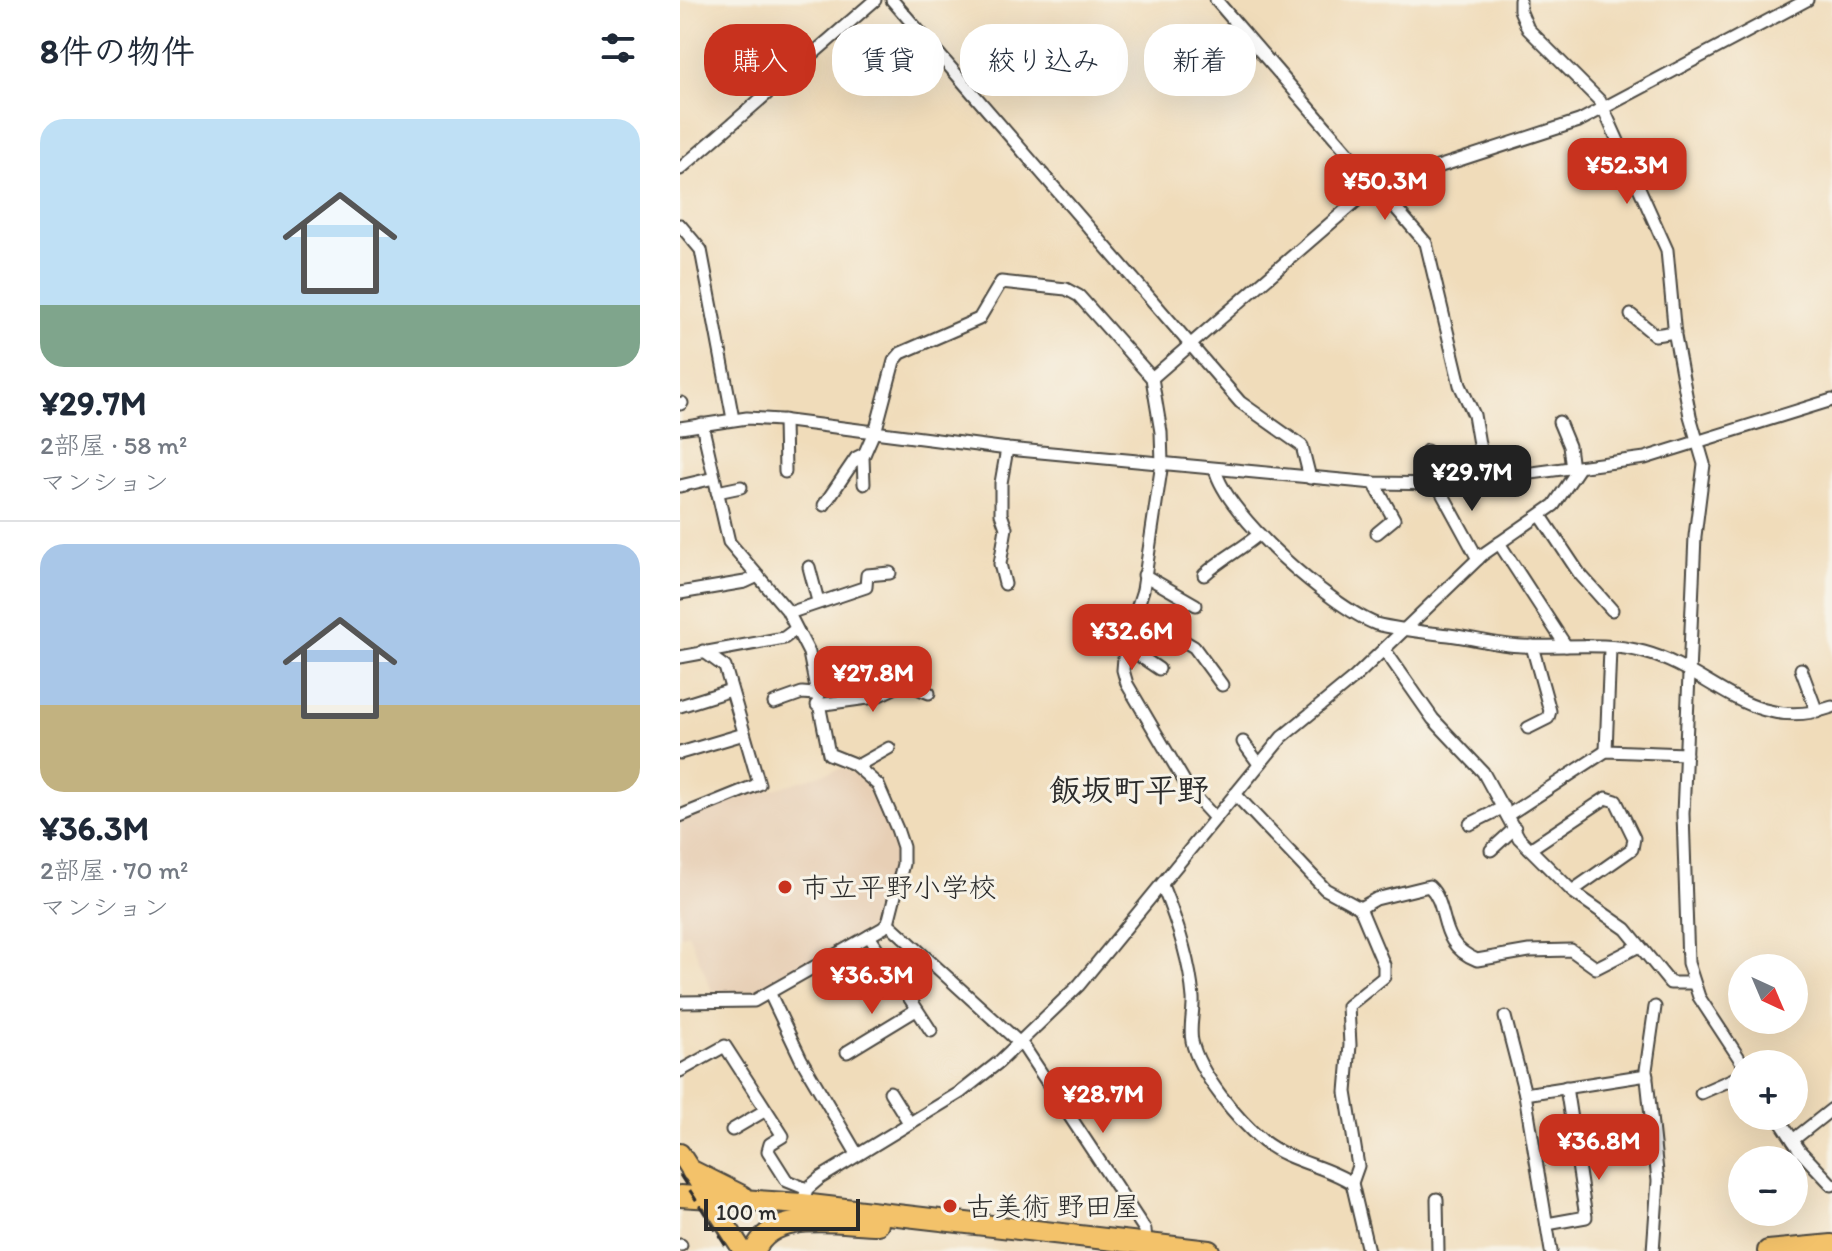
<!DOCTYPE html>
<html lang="ja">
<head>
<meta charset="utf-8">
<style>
  body { margin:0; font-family:Itim,"Klee One",sans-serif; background:#f6f6f7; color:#1f2937; height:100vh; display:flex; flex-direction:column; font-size:30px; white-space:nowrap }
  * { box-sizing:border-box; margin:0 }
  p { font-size:26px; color:#747a83 }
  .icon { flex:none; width:44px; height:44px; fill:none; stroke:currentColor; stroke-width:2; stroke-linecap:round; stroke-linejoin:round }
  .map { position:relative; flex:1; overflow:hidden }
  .panel { display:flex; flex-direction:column; background:#fff; width:680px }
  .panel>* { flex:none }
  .hud { position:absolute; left:24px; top:24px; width:760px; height:72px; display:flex; gap:16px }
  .needle { width:52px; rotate:136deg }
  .fabs { position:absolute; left:1048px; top:954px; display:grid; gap:16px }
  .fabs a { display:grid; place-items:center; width:80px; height:80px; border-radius:50%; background:#fff; box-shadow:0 8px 32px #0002; font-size:40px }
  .scale { position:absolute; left:24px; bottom:20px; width:156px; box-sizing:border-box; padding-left:8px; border:4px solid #2b2b2b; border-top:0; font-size:22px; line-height:28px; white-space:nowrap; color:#2b2b2b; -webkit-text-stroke:6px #f7f3e8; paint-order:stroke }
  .price { position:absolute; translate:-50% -68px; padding:0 18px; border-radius:16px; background:#c8321e; color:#fff; font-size:26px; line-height:52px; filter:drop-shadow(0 2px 4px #0008) }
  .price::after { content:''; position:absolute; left:50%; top:48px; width:24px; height:18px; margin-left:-12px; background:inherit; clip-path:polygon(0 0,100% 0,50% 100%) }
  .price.on { background:#222; color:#fff }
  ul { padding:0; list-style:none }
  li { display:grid; align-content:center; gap:16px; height:424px; padding:0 40px }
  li+li { border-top:2px solid #e0e1e3 }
  li span { display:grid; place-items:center; height:248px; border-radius:24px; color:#555 }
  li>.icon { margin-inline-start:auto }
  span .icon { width:144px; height:144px; fill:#fffc; stroke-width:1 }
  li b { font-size:34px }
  h2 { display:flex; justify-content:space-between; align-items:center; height:96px; padding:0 40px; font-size:34px }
  .pill { padding:0 28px; border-radius:32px; background:#fff; box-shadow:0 8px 32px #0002; font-size:28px; line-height:72px }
  .pill.on { background:#c8321e; color:#fff }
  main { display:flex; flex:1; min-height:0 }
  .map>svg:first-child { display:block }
  .built { fill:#e7cfb5 }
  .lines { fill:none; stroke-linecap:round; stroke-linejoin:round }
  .street-casing { stroke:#494640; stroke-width:15 }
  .primary-casing { stroke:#494640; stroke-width:22 }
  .highway-casing { stroke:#494640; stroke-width:24 }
  .street { stroke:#fff; stroke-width:11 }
  .primary { stroke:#f3c26a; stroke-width:18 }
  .highway { stroke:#f3c26a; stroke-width:20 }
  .rail { stroke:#2b2b2b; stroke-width:3; stroke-dasharray:12 6; stroke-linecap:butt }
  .poi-dot { fill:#c8321e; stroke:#f7f3e8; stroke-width:3 }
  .labels { text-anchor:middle; stroke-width:6; stroke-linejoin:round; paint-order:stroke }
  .poi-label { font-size:28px; fill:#2b2b2b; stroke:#f7f3e8; text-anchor:start }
  .quarter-label { font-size:32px; font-weight:bold; fill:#2b2b2b; stroke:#f7f3e8 }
</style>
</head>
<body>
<main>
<section class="panel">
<h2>8件の物件<svg class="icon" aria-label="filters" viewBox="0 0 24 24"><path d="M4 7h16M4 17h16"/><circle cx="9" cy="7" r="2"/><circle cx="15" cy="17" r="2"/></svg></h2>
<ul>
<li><span style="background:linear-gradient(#bfe0f5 75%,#7fa58c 0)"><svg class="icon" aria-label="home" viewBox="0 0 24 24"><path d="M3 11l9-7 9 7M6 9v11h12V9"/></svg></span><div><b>¥29.7M</b><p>2部屋 · 58 m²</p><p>マンション</p></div></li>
<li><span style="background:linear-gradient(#a9c7e8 65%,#c2b280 0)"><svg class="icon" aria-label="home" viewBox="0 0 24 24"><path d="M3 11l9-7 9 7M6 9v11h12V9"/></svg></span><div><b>¥36.3M</b><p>2部屋 · 70 m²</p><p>マンション</p></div></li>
</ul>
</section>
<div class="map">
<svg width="1152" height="1251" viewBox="0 0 1152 1251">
  <rect width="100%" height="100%" fill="#f7f3e8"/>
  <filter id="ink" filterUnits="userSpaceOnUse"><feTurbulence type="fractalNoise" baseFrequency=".0125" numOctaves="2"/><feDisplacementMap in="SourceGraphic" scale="16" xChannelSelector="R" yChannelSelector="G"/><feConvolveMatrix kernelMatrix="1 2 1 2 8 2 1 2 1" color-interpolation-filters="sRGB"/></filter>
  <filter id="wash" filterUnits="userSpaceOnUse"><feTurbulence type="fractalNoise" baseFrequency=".006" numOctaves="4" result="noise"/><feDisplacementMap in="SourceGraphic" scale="32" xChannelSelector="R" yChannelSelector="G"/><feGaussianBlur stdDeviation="1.8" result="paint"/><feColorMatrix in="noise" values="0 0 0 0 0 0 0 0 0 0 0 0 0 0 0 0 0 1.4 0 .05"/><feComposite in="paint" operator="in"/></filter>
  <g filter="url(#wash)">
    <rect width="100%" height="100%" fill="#f0dcba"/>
    <path class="built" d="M163 768 178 774 198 796 218 851 201 923 71 996H34L8 933 0 936V821L79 789 91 790Z"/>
  </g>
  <g filter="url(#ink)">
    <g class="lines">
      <defs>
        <g id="street">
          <path d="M212 0 560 402 622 446 630 478"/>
          <path d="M536 0 746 243 780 385 794 415 805 479"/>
          <path d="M840 0V10L848 29 920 101 987 250 995 336 1010 416 1024 464 1015 536 1003 814 1008 963 1019 997 1063 1064"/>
          <path d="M0 169 195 0"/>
          <path d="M0 225 21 250 53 419"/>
          <path d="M951 315 975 335 995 332"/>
          <path d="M472 378 690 189 899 121 1127 0"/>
          <path d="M0 404 2 403"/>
          <path d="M104 420 105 472"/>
          <path d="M879 422 889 446 892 469"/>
          <path d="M0 428 67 418 100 420 328 449 694 483 769 484 965 458 1152 400"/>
          <path d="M747 451 750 484"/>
          <path d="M535 469C547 517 651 606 696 624 720 630 744 632 769 635 793 638 817 645 842 646 881 648 925 641 964 652 1032 670 1071 735 1152 707"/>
          <path d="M694 483 714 519 697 533"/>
          <path d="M184 484 183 457 197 425 214 361 221 353 299 319 321 282 386 289 399 296 472 378 481 432 482 463 463 590 445 646 443 670 447 684 510 791 535 818"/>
          <path d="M757 484 798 559"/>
          <path d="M0 486 34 478"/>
          <path d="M37 492 61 487"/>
          <path d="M144 505 176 458 184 454"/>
          <path d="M861 516 899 573 932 610"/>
          <path d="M819 543 886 646"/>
          <path d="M129 567 138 601"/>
          <path d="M464 575 516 605"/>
          <path d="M524 575C542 558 561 550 579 534"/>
          <path d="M325 584 320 564 326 528 321 514V483L327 449"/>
          <path d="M0 593 65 582 78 576"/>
          <path d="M109 613 186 587 187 575 210 573"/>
          <path d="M456 613 514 647 542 685"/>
          <path d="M420 642 447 636"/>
          <path d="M445 646 479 669"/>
          <path d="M704 649 753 719 803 772 839 838 893 892 946 929 990 983H1013"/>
          <path d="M0 657 104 638 116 629"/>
          <path d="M1121 669 1137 712"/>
          <path d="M94 703 122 693 135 694"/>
          <path d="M137 705 195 697 225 683 249 693"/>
          <path d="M0 706 51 690"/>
          <path d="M848 728 868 718 870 711 852 646"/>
          <path d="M563 742 579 764"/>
          <path d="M926 751 930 649"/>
          <path d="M0 753 64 734"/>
          <path d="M177 766 209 748"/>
          <path d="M555 794 645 889 680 908 704 965V977L668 1006 670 1045 666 1092 678 1166 672 1183 688 1251"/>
          <path d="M828 815 926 751 1006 754"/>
          <path d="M0 816 79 784 45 667 23 651"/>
          <path d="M790 824 824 807"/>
          <path d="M850 849 926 798 936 801 954 838 952 849 892 891"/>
          <path d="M811 850 835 828"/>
          <path d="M482 885C496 919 510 960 513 998 514 1012 509 1027 512 1041 519 1074 558 1120 583 1141 610 1162 644 1165 672 1183"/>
          <path d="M680 908 696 899 749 886C771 907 755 943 797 960L849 951 891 950 916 968 959 946"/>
          <path d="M208 923 344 1047 465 1230 466 1243"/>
          <path d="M189 936 251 1031"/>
          <path d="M90 994 121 1059 177 1154"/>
          <path d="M0 1002 74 1001 203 928 208 923 223 864V847L217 829 198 785 174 764 149 754 129 653 107 610 49 542 22 424"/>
          <path d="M825 1017 845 1094 871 1251"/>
          <path d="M167 1052 236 1010"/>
          <path d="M0 1071 45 1046 103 1136 90 1144 88 1151 107 1181 127 1189"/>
          <path d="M210 1092 230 1124"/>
          <path d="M1021 1093 1062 1075"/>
          <path d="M845 1094 967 1075"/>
          <path d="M1097 1116 1120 1151 1152 1185"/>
          <path d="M52 1130 86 1110"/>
          <path d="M1113 1140 1152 1109"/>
          <path d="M757 1199 758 1251"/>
          <path d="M122 1204 127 1189 140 1178 281 1092 319 1062 399 985 602 737 675 677 802 555 874 505 899 468"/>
          <path d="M867 1224 906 1217 886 1087"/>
          <path d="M0 1245H1"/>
          <path d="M973 1251 978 1181 966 1070 975 1007"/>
        </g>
        <path id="primary" d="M0 1153 63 1251"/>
        <g id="highway">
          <path d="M12 1171 62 1196"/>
          <path d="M0 1196 122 1204 529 1251"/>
          <path d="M75 1251C91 1208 162 1224 198 1224"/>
          <path d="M1088 1251 1152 1245"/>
        </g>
      </defs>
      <use href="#street" class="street-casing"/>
      <use href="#primary" class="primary-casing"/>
      <use href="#highway" class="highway-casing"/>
      <use href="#street" class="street"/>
      <use href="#primary" class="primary"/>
      <use href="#highway" class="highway"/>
      <path class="rail" d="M0 1175 49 1251"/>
    </g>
  </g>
  <g class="poi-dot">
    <circle cx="105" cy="887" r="8"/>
    <circle cx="270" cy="1206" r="8"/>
  </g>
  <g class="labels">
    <g class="poi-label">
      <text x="121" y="897">市立平野小学校</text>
      <text x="286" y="1216">古美術 野田屋</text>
    </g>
    <g class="quarter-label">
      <text x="449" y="801">飯坂町平野</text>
    </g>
  </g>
</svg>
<div class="fabs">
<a><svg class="needle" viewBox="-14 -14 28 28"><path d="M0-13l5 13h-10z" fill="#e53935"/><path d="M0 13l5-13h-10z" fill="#747a83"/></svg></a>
<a>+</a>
<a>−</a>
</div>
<div class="scale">100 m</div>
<b class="price" style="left:947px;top:206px">¥52.3M</b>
<b class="price" style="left:705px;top:222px">¥50.3M</b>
<b class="price on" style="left:792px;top:513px">¥29.7M</b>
<b class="price" style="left:452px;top:672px">¥32.6M</b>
<b class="price" style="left:193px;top:714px">¥27.8M</b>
<b class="price" style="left:192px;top:1016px">¥36.3M</b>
<b class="price" style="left:423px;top:1135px">¥28.7M</b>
<b class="price" style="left:919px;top:1182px">¥36.8M</b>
<div class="hud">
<a class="pill on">購入</a>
<a class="pill">賃貸</a>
<a class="pill">絞り込み</a>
<a class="pill">新着</a>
</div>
</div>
</main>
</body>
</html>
